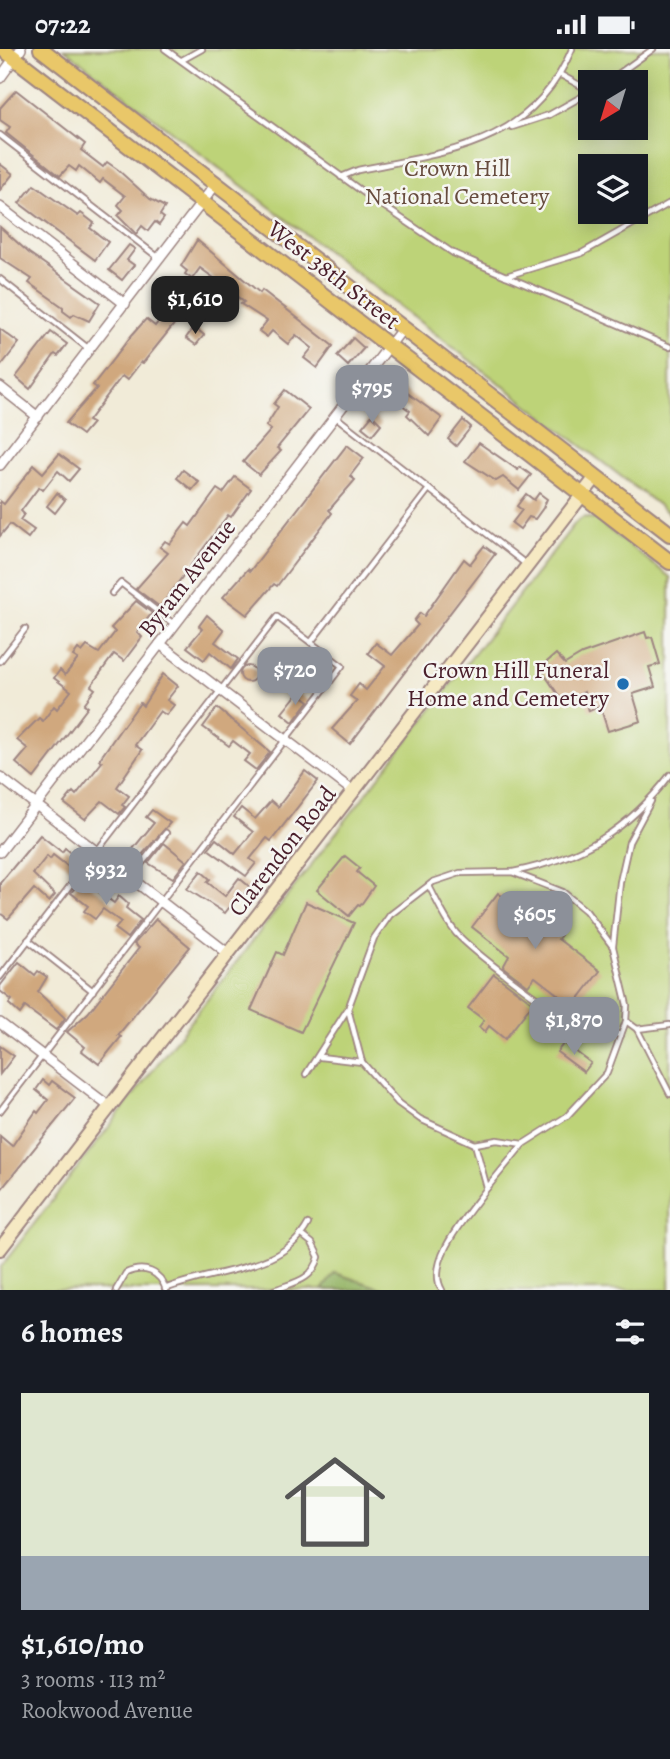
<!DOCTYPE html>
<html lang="en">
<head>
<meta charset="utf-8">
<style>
  body { margin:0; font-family:Alegreya,serif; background:#242831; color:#f1f3f6; height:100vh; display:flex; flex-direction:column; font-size:26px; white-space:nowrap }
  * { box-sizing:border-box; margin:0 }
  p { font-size:23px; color:#9ea1a6 }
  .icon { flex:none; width:38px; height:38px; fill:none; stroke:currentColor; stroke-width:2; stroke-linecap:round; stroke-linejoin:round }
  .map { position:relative; height:1241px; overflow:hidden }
  .panel { display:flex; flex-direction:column; background:#171b24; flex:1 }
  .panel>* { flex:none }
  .needle { width:46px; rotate:218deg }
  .tools { position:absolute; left:578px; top:21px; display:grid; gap:14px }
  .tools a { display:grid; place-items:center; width:70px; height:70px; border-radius:0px; background:#171b24; box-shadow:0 4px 18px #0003; font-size:35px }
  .price { position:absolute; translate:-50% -60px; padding:0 16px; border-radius:14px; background:#8c9099; color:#fff; font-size:23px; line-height:46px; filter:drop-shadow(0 2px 4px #0008) }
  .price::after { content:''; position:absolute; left:50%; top:42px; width:21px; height:16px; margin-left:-10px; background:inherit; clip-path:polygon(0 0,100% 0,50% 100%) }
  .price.active { background:#222; color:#fff }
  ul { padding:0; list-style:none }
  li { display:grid; align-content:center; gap:14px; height:371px; padding:0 21px }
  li+li { border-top:2px solid #363941 }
  li span { display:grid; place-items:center; height:217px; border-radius:0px; color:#555 }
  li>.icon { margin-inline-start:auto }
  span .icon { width:126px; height:126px; fill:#fffc; stroke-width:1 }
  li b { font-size:30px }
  h2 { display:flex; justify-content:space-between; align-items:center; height:84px; padding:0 21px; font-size:30px }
  .status { display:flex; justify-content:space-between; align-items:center; height:49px; padding:0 35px; background:#171b24; direction:ltr }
  .status svg { height:19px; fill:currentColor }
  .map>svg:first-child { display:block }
  .green { fill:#bdd378; stroke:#847952; stroke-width:2; fill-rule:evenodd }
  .forest { fill:#96b568; stroke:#706a4a; stroke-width:2 }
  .building { fill:#d0a87e }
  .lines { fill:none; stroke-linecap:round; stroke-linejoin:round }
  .lane-casing { stroke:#9e8582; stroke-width:8 }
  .street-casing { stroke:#9e8582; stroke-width:12 }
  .secondary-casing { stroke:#9e8582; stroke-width:16 }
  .primary-casing { stroke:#9e8582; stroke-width:18 }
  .lane { stroke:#fff; stroke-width:4.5 }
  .street { stroke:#fff; stroke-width:9 }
  .secondary { stroke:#f6e9c3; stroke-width:12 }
  .primary { stroke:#e9c769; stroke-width:14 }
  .poi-dot { fill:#1f6fb2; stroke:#f6f6f2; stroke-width:2.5 }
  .labels { text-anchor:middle; stroke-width:5; stroke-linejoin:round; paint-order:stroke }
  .park-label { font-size:24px; fill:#674c3e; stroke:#f6f6f2 }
  .street-label { font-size:24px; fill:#4a1f2b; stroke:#f6f6f2 }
  .poi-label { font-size:24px; fill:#4a1f2b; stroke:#f6f6f2; text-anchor:end }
</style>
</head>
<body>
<div class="status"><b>07:22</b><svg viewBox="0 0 49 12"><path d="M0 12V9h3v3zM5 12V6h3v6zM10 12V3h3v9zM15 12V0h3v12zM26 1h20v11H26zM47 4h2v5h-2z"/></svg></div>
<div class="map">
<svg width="670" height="1241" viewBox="0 0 670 1241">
  <rect width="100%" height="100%" fill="#f6f6f2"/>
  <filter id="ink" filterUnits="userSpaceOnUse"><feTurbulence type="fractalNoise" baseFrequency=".0143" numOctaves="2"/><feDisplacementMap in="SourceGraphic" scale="14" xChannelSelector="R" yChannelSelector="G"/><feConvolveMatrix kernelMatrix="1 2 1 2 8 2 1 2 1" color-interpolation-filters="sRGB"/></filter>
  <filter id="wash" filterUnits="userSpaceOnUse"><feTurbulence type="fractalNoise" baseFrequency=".00686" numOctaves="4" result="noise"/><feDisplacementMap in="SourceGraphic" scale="28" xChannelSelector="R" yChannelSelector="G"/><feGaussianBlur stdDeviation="1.57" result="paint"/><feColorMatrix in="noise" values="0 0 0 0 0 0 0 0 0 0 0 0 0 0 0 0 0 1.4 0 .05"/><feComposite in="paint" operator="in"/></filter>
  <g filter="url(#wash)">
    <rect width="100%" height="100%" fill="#f1ebd8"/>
    <g class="green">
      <path d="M64 0H670V465ZM590 33H635V79H590ZM590 117H635V163H590Z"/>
      <path d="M584 468 595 470 670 528V1241H0V1219L576 473Z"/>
    </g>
    <path class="forest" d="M335 1224 386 1241H322Z"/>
    <g id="blocks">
      <g class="building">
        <path d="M16 41 85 95 81 101 103 118 107 113 117 120 150 150 165 158 160 166 164 169 159 176 155 173 148 182 142 177 136 185 118 167 123 161 118 156 125 147 103 130 100 134 79 117 76 122 69 117 60 127 6 84 10 78 0 71V59Z"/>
        <path d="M0 115 13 125 0 141Z"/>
        <path d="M34 136 78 167 81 164 94 174 90 179 108 193 95 211 19 154Z"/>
        <path d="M0 178 29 204 100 254 89 272 74 265 71 268 63 262V258L29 234 32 230 0 209Z"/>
        <path d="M197 191 260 244 262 241 333 297 317 319 304 309 312 299 296 286 288 295 272 282 267 288 259 282 267 272 241 255 244 253 230 242 227 245 211 234 214 229 200 219 192 230 185 225 187 222 181 217Z"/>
        <path d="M129 196 135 200 127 211 134 216 122 231 109 221Z"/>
        <path d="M176 249 188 258 143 314 141 313 127 331 122 327 88 372 92 374 82 386 66 374 97 339 93 336 132 286 146 270 155 277Z"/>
        <path d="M194 278 204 286 196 296 186 289Z"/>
        <path d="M0 280 19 294 0 318Z"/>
        <path d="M51 283 67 295 58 307 55 305 30 340 16 328Z"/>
        <path d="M353 289 364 299 348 317 337 307Z"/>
        <path d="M391 332 442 369 429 387 407 366 410 362 383 341Z"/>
        <path d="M285 341 309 360 277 399 281 402 259 426 243 413 271 381 266 377 278 358 274 355Z"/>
        <path d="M372 366 381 375 372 386 362 378Z"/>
        <path d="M463 371 471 378 456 397 448 390Z"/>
        <path d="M479 394 518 421 520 418 531 426 519 441 503 428 496 432 465 412Z"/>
        <path d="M347 396 364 409 350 427 355 431 329 461 332 464 277 537 274 535 247 566 223 548 248 520 250 522Z"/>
        <path d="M59 405 79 420 69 432 58 422 43 441 39 438 21 462 24 465 20 471 34 481 28 489 10 475 0 487V452L4 455 34 416 43 424Z"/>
        <path d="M183 421 199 433 192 441 177 429Z"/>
        <path d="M235 428 251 440 231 468 228 466 160 558 136 540 168 504 160 498 165 492 170 495 186 474 190 477 217 440 223 444Z"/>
        <path d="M57 444 65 451 55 464 47 457Z"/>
        <path d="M539 444 547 450 543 459 535 470 529 468 520 480 512 474 522 461 517 457 526 445 534 451Z"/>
        <path d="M484 497 495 505 350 695 332 680 357 652 350 647 359 635 366 641 385 617 368 604 376 594 392 606 418 576 414 572 420 564 424 567 464 510 470 515Z"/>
        <path d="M136 552 152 564 137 583 142 588 124 612 114 605 91 637 95 640 84 655 88 658 34 729 16 714 28 700 17 691 39 669 43 672 54 657 57 660 71 642 54 629 60 621 65 626 78 610 73 607 78 600 82 603 87 597 99 604 115 583 111 579Z"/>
        <path d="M207 566 224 581 215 593 238 610 231 620 210 603 204 611 187 598 202 580 199 577Z"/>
        <path d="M645 583 647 589 652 588 660 615 649 618 655 638 633 645 641 672 608 682 600 657 589 662 584 643 564 654 540 619 556 605 565 615 582 605Z"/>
        <circle cx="248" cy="625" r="8"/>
        <path d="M163 625 178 637 167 651 174 656 166 666 160 662 135 696 142 701 117 738 129 747 122 756 125 758 119 765 102 752 85 770 64 754 73 743 76 746 102 713 99 711 120 681 140 654 143 657Z"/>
        <path d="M298 644 309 652 293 673 282 664Z"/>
        <path d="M217 659 270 703 256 721 244 712 250 705 233 692 229 697 203 678Z"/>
        <path d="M305 722 318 732 271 792 267 789 250 810 256 814 246 827 208 800 216 790 235 805 253 783 234 768 241 759 255 770 271 752 278 758Z"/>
        <path d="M152 761 170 774 141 807 132 801 154 774 146 768Z"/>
        <path d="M40 786 62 803 65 799 82 812 74 822 53 806 50 810 47 807 33 825 55 846 49 853 34 840 8 870 0 864V834Z"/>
        <path d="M164 794 186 812 173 829 148 814Z"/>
        <path d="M345 807 360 819 357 823 374 837 360 857 358 856 349 867 317 841Z"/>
        <path d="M201 822 210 830 207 833 225 847 239 829 250 838 242 848 239 846 225 864 187 840Z"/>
        <path d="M82 830 114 854 119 847 128 855 126 859 141 871 127 889 115 880 121 873 103 860 95 870 84 862 88 857 71 844Z"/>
        <path d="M498 844 539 876 542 872 561 886 558 890 600 922 573 957 535 928 528 937 503 918 509 907 472 878Z"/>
        <path d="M306 853 354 874 301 983 251 961 277 903 283 906Z"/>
        <path d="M156 870 190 898 118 986 121 988 99 1015 82 1002 85 998 67 983 88 964 139 899 134 895Z"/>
        <path d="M19 913 35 926 38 922 47 928 38 943 65 969 56 981 25 958 20 965 9 955 12 951 0 942V937Z"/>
        <path d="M494 925 533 954 505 990 489 977 485 983 479 978 484 971 468 959Z"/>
        <path d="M564 994 591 1014 584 1023 557 1003Z"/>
        <path d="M0 997 14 1007 0 1025Z"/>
        <path d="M43 1031 49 1036 52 1032 75 1049 0 1142V1087L12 1097 36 1062 38 1064 48 1051 36 1041Z"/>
      </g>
    </g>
  </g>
  <g filter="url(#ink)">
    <use href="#blocks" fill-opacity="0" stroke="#9e8582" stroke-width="2"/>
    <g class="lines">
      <defs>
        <g id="lane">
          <path d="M165 0 367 146 453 204 670 298"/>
          <path d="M182 11 202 0"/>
          <path d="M561 26 590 42"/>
          <path d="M607 33 653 0"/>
          <path d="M512 78 549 66 590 43"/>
          <path d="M0 86 159 209"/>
          <path d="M341 128 358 121C448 103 532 96 572 0"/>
          <path d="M506 227 582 204 670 154"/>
          <path d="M0 230 89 300"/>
          <path d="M336 368 527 516"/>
          <path d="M112 544 121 534 175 576"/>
          <path d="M311 593 429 440"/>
          <path d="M0 612 25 580"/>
          <path d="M512 823 563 843 586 862 613 898 627 956 626 972 607 1024 567 1067 523 1095 497 1091 475 1095 420 1070 398 1054 362 1013 348 960 374 889 390 866 433 833 460 824Z"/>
          <path d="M513 823C582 809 628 781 670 726"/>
          <path d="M130 829 166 784"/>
          <path d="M429 837C438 854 444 869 456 884 471 901 548 960 569 970 586 978 602 982 621 986"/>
          <path d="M28 891 93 942"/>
          <path d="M613 897 620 833 629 793 651 752"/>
          <path d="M0 928 277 568 342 617 0 1062"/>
          <path d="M626 972 637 980 670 1045"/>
          <path d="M637 980 670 976"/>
          <path d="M320 1008 362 1013"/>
          <path d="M306 1025 347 961"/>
          <path d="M475 1095 487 1139 523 1095"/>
          <path d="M165 1240C212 1220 282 1224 308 1175"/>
          <path d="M116 1241 126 1224C144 1216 160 1222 166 1241"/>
          <path d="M274 1241C295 1233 312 1232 319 1208L312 1194 302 1186"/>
          <path d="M442 1241C424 1212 470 1163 487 1139"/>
        </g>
        <g id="street">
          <path d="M0 29 21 0"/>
          <path d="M0 158 125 255"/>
          <path d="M0 338 38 368"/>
          <path d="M0 416 216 135"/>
          <path d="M160 595 354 743"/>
          <path d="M0 728 229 905"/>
          <path d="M0 803 403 279"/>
          <path d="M0 974 110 1058"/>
        </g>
        <path id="secondary" d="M0 1200 596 428"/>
        <g id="primary">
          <path d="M3 0 670 513"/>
          <path d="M41 0 670 485"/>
        </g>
      </defs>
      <use href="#lane" class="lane-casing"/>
      <use href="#street" class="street-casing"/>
      <use href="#secondary" class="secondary-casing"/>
      <use href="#primary" class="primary-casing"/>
      <use href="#lane" class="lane"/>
      <use href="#street" class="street"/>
      <use href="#secondary" class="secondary"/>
      <use href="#primary" class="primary"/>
    </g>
  </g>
  <circle class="poi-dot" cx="623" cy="635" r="7"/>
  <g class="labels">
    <g class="park-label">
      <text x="457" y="127">Crown Hill<tspan x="457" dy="28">National Cemetery</tspan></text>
    </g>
    <g class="street-label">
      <text transform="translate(334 226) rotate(38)" y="8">West 38th Street</text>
      <text transform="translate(187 529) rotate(-52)" y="8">Byram Avenue</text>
      <text transform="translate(282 802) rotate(-52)" y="8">Clarendon Road</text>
    </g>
    <g class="poi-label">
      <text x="609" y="629">Crown Hill Funeral<tspan x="609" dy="28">Home and Cemetery</tspan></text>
    </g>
  </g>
</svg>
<div class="tools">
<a><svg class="needle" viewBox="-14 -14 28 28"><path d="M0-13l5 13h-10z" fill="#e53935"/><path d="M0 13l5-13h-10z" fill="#9ea1a6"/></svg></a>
<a><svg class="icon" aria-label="layers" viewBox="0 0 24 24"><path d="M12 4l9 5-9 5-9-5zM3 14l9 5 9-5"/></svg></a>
</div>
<b class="price active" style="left:195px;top:287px">$1,610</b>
<b class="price" style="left:372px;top:376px">$795</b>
<b class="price" style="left:295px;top:658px">$720</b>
<b class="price" style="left:106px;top:858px">$932</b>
<b class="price" style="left:535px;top:902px">$605</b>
<b class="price" style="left:574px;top:1008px">$1,870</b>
</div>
<section class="panel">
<h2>6 homes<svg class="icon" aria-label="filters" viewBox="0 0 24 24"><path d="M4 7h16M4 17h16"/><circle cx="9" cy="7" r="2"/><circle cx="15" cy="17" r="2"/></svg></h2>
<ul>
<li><span style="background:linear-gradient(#dfe7d0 75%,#9aa5b1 0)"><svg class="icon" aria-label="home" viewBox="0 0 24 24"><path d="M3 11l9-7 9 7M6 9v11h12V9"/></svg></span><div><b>$1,610/mo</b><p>3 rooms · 113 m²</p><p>Rookwood Avenue</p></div></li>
</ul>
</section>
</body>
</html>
